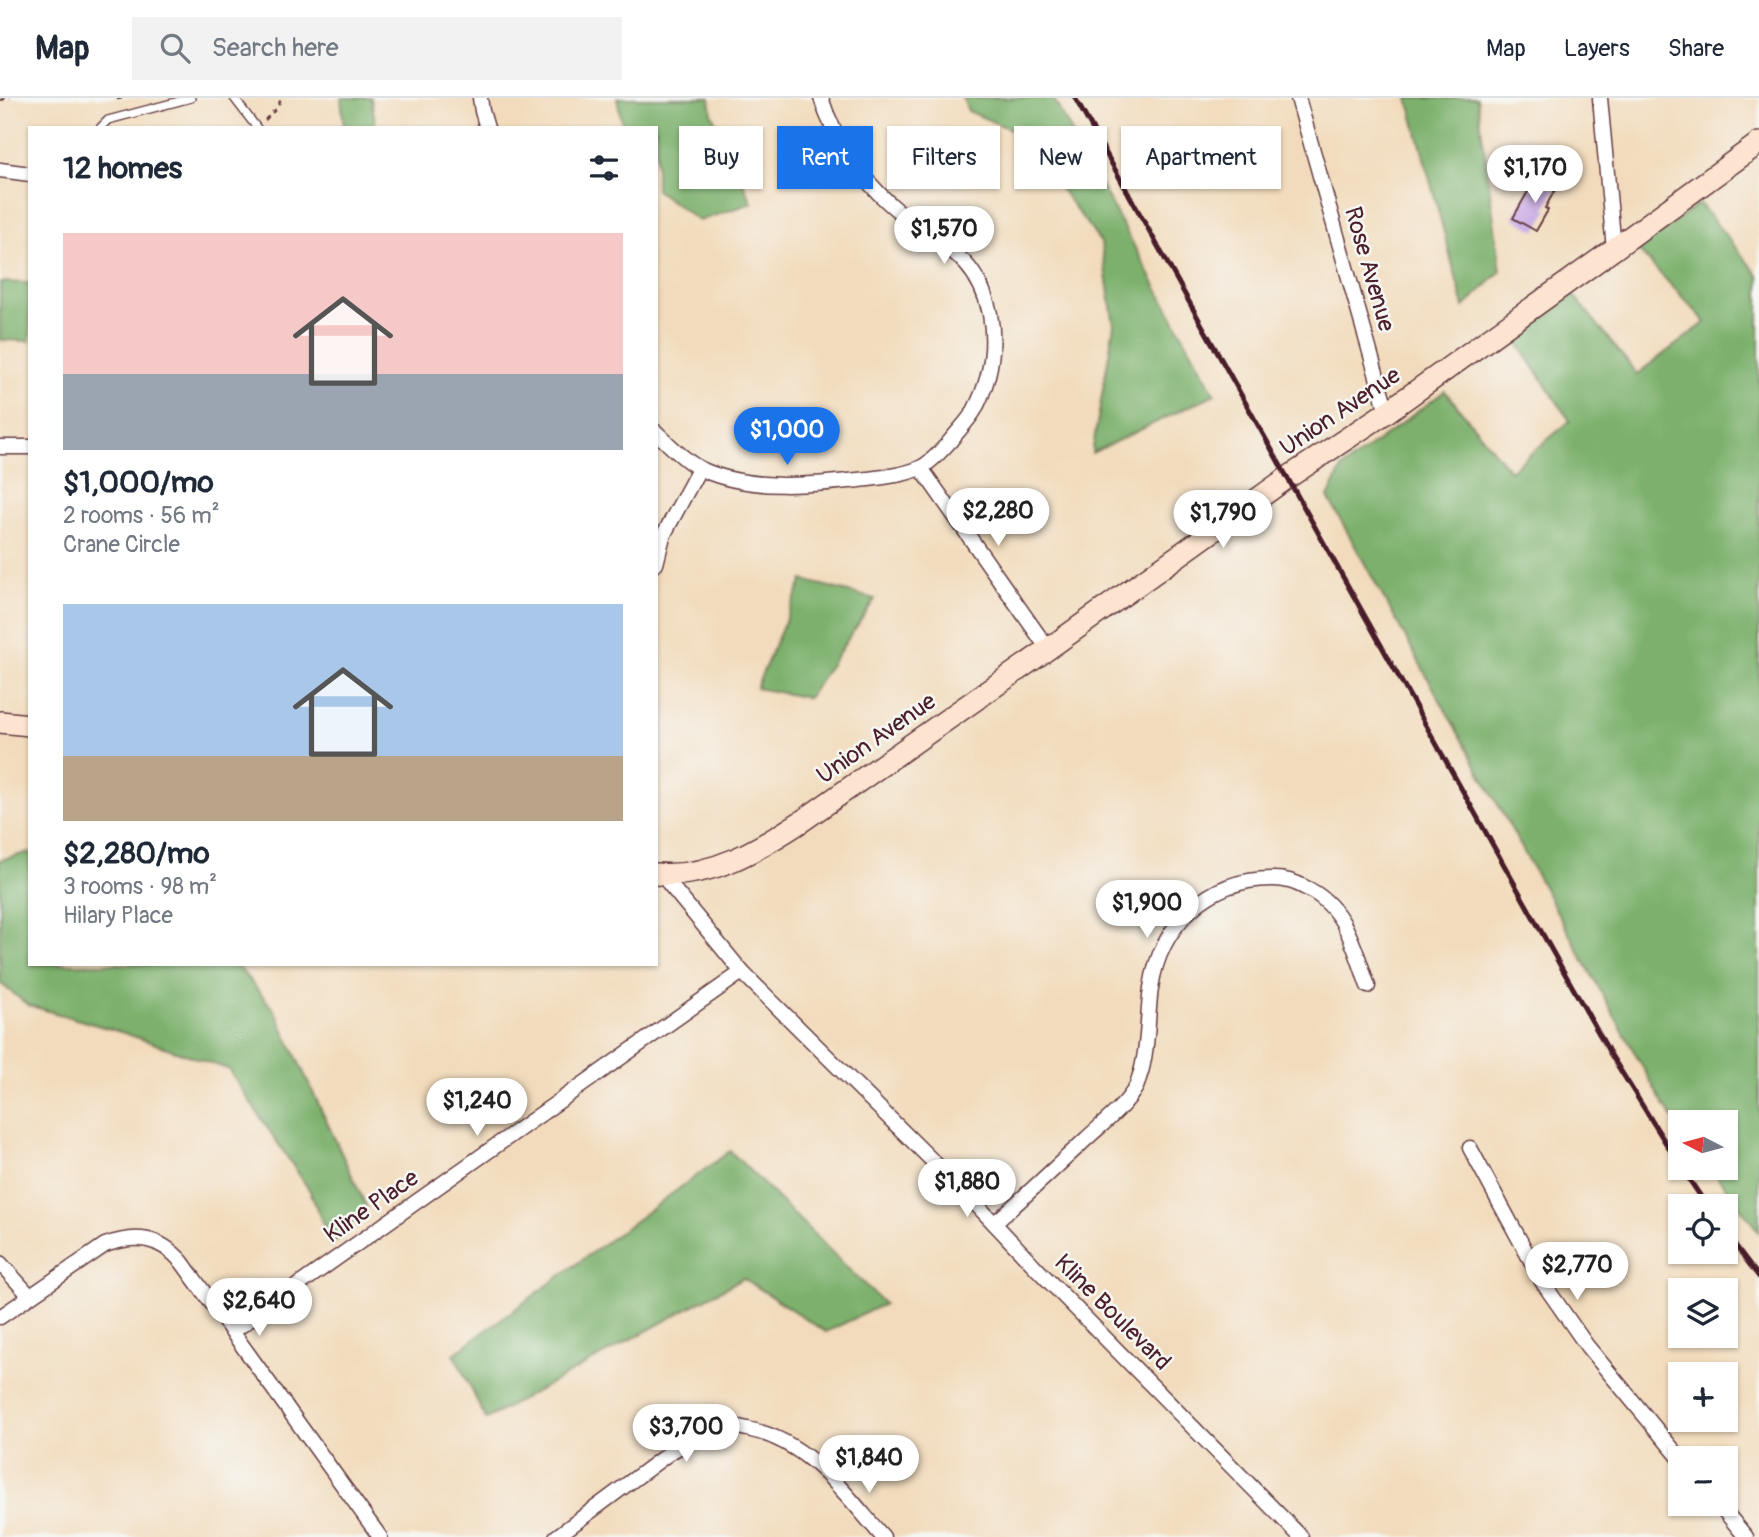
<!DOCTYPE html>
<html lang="en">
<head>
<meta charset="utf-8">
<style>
  body { margin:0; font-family:Pangolin,sans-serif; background:#f2f2f3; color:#1f2937; height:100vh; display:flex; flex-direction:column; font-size:26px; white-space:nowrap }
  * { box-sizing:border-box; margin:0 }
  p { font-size:23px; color:#747a83 }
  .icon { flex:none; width:38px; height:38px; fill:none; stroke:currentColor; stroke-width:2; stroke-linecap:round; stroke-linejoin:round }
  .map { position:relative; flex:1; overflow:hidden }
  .panel { position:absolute; left:28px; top:28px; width:630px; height:840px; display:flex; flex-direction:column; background:#fff; border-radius:0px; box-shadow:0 2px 5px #0004 }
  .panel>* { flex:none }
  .guide { position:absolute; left:679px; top:28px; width:665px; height:63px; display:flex; gap:14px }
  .needle { width:46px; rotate:276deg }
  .fabs { position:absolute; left:1668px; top:1012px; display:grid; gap:14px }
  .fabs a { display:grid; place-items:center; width:70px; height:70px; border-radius:0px; background:#fff; box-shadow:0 2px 5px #0004; font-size:35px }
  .price { position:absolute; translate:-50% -60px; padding:0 16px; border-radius:24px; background:#fff; color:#222; font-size:23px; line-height:46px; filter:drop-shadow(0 2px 4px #0008) }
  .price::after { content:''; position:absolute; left:50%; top:42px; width:21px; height:16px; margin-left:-10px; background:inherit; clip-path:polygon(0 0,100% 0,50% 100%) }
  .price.active { background:#1a73e8; color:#fff }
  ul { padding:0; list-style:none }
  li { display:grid; align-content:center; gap:14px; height:371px; padding:0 35px }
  li span { display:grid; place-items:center; height:217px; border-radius:0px; color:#555 }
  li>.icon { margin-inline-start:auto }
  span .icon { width:126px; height:126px; fill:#fffc; stroke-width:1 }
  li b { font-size:30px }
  h2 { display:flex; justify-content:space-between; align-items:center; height:84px; padding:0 35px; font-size:30px }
  .chip { padding:0 24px; border-radius:0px; background:#fff; box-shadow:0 2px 5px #0004; font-size:24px; line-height:63px }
  .chip.active { background:#1a73e8; color:#fff }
  header { display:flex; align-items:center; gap:42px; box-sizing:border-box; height:98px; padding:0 35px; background:#fff; border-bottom:2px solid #e0e1e3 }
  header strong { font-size:33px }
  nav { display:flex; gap:38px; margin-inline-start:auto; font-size:24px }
  .search { width:490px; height:63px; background:#f2f2f3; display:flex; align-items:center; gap:18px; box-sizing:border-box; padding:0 24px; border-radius:0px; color:#747a83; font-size:26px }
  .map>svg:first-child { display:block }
  .forest { fill:#7cb06c; stroke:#63684c; stroke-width:2 }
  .building { fill:#c2a0e2 }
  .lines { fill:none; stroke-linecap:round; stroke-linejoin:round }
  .service-casing { stroke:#633b41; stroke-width:10 }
  .minor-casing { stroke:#633b41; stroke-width:17 }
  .secondary-casing { stroke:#633b41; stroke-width:24 }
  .path { stroke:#633b41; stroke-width:2.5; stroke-dasharray:5 5; stroke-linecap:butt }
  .service { stroke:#fff; stroke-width:7 }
  .minor { stroke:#fff; stroke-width:14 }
  .secondary { stroke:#fde4d0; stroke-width:21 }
  .rail { stroke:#4a1f2b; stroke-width:5 }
  .labels { text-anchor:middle; stroke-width:5; stroke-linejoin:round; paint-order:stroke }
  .street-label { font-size:24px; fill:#4a1f2b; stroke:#f6f6f2 }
</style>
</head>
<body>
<header>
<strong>Map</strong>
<div class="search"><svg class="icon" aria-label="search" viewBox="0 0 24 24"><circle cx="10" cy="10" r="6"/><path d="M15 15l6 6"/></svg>Search here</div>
<nav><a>Map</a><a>Layers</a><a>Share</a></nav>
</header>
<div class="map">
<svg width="1759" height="1439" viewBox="0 0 1759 1439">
  <rect width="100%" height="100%" fill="#f6f6f2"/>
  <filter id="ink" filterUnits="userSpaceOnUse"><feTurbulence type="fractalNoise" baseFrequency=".0143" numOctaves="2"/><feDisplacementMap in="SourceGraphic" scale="14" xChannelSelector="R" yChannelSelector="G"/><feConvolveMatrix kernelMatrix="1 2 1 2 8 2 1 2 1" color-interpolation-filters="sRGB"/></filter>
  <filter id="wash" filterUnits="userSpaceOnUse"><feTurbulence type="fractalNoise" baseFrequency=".00686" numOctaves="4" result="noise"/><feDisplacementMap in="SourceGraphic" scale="28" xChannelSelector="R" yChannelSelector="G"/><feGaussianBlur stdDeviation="1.57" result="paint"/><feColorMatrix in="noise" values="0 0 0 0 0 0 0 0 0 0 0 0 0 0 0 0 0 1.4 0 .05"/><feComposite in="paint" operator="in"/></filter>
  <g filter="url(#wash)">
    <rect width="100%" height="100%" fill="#f2dbbc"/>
    <g class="forest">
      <path d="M341 0H371L376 30H344Z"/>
      <path d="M617 0H710L712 16 752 105 699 123 656 92V30H623Z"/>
      <path d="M963 0H1053L1215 296 1092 355 1114 227 1101 145 1019 35 968 13Z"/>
      <path d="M1408 0H1477L1501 173 1464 209Z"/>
      <path d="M1699 105 1759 178V1134L1710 1069H1726V1024H1680V1029L1663 1006 1328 399 1342 370 1445 293 1510 373 1570 323 1515 241 1573 196 1637 276 1706 224 1638 152Z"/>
      <path d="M0 184 30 185V243L0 242Z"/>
      <path d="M803 482 875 501 808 600 756 590Z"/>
      <path d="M30 754V866H236L275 913 367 1110 331 1148 310 1093 228 971 124 935 28 907 0 885V762Z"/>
      <path d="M730 1053 884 1206 826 1234 743 1180 486 1321 454 1256Z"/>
    </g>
    <g id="blocks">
      <path class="building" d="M1535 81 1555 92 1545 110 1548 112 1536 133 1513 120Z"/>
    </g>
  </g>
  <g filter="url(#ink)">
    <use href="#blocks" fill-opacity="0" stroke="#633b41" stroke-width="2"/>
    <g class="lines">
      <defs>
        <g id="service">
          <path d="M234 0 257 30"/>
          <path d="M100 30 108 22 191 0"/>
        </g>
        <g id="minor">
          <path d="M480 0 482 13 487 30"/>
          <path d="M1298 0 1387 314"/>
          <path d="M1600 0 1614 151"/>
          <path d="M0 72 30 76"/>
          <path d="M656 334C666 344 688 365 701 371 750 394 815 387 868 381 885 379 904 377 920 370 931 365 943 351 951 342 958 333 968 323 974 313 990 283 996 249 990 216 977 153 931 143 890 106 858 77 834 40 821 0"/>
          <path d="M0 349H30"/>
          <path d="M921 370 1048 551"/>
          <path d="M656 466 663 438 699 371"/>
          <path d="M662 777 742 874 973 1103 1041 1175 1301 1439"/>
          <path d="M1470 1050 1543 1185 1587 1248 1680 1360"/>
          <path d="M995 1125C1025 1098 1055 1070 1085 1042 1102 1026 1124 1010 1136 989 1138 985 1139 979 1141 974 1149 946 1147 918 1151 890 1160 827 1208 780 1274 781 1284 781 1295 784 1304 789 1345 807 1354 849 1368 888"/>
          <path d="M0 1165 30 1198"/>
          <path d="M0 1219 105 1147C136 1136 159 1138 182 1164L380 1439"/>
          <path d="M232 1234 742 874"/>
          <path d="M1718 1405 1746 1439"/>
          <path d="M556 1439 672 1353C690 1343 711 1330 732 1328 736 1328 743 1330 747 1331 808 1342 845 1396 883 1439"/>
        </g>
        <g id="secondary">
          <path d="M0 624 30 627"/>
          <path d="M656 776C710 781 758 752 802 723L1048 551 1287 380 1387 314 1614 151 1759 45"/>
        </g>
      </defs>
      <use href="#service" class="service-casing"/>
      <use href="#minor" class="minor-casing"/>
      <use href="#secondary" class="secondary-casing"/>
      <g class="path">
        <path d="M118 0V1L123 0"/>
        <path d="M0 2 10 0"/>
        <path d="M265 22 276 11 282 0"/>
      </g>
      <use href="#service" class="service"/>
      <use href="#minor" class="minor"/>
      <use href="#secondary" class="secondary"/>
      <g class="rail">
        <path d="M1075 0 1560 867 1611 957 1680 1068"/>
        <path d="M1681 1069 1707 1108"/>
        <path d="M1726 1135 1759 1179"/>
      </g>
    </g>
  </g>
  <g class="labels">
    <g class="street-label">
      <text transform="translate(1370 171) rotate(74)" y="8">Rose Avenue</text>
      <text transform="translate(1340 313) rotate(-34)" y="8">Union Avenue</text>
      <text transform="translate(876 640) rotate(-35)" y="8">Union Avenue</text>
      <text transform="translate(371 1108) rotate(-35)" y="8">Kline Place</text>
      <text transform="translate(1113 1214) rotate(45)" y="8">Kline Boulevard</text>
    </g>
  </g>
</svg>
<div class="fabs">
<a><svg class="needle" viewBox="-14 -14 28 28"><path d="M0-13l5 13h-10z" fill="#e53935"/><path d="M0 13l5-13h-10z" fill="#747a83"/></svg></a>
<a><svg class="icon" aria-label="locate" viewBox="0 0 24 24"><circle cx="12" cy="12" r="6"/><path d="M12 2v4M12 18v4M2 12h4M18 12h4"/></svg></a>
<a><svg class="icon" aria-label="layers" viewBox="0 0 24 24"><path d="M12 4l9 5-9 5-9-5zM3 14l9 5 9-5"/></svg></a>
<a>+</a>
<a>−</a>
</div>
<b class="price" style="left:1535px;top:107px">$1,170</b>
<b class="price" style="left:944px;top:168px">$1,570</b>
<b class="price active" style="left:787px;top:369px">$1,000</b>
<b class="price" style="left:998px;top:450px">$2,280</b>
<b class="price" style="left:1223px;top:452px">$1,790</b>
<b class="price" style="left:1147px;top:842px">$1,900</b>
<b class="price" style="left:477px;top:1040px">$1,240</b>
<b class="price" style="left:967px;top:1121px">$1,880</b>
<b class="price" style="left:1577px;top:1204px">$2,770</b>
<b class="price" style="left:259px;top:1240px">$2,640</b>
<b class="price" style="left:686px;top:1366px">$3,700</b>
<b class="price" style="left:869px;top:1397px">$1,840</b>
<div class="guide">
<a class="chip">Buy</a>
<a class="chip active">Rent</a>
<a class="chip">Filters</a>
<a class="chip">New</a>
<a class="chip">Apartment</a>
</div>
<section class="panel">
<h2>12 homes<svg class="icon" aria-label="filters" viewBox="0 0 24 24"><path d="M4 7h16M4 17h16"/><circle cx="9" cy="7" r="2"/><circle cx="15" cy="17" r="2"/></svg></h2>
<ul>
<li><span style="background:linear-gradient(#f6c9c9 65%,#9aa5b1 0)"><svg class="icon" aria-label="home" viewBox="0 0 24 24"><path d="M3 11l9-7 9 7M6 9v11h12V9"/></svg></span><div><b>$1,000/mo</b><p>2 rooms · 56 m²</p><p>Crane Circle</p></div></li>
<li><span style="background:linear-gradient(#a9c7e8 70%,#b9a48a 0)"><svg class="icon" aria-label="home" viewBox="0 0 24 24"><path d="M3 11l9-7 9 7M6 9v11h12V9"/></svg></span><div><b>$2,280/mo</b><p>3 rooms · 98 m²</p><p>Hilary Place</p></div></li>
</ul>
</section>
</div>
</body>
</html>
